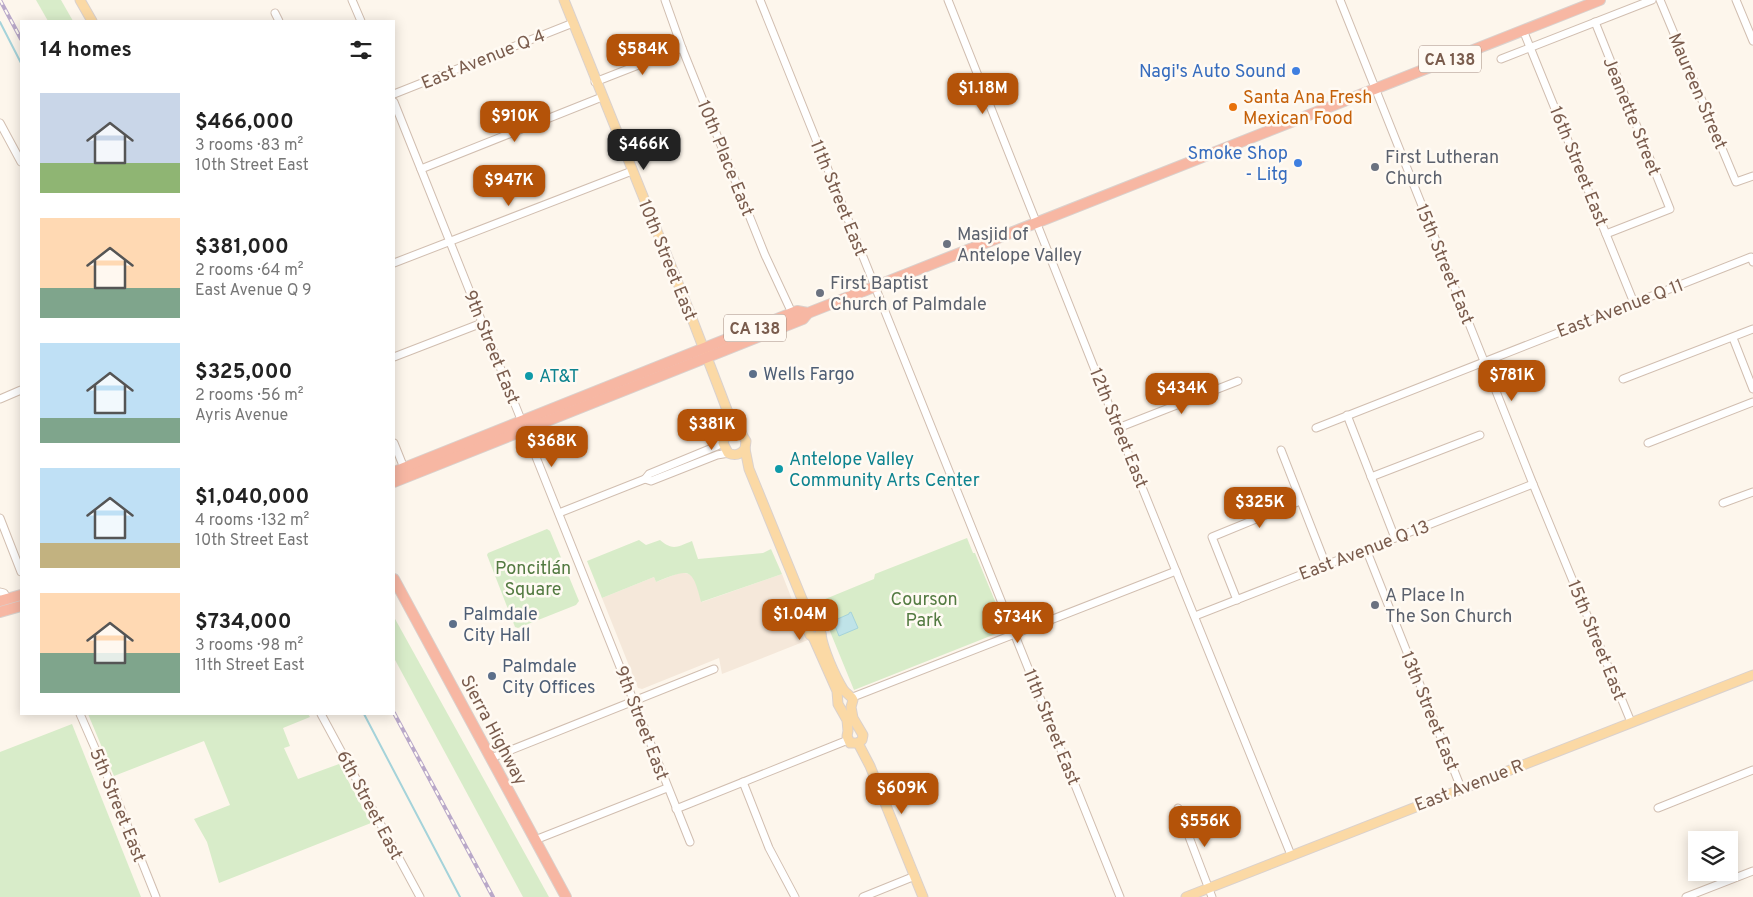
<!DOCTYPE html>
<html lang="en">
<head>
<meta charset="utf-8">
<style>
  body { margin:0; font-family:Overpass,sans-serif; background:#f2f2f2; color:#222; height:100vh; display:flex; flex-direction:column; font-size:19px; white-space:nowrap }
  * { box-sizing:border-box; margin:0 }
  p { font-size:16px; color:#767676 }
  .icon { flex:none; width:28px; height:28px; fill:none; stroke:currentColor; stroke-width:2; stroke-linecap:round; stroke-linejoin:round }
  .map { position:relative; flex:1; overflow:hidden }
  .drawer { position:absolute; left:20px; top:20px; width:375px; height:695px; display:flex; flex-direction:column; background:#fff; border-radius:0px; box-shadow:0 2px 12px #0003 }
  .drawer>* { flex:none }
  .tools { position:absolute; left:1688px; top:831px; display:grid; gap:10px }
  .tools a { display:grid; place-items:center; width:50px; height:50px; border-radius:0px; background:#fff; box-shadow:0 2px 12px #0003; font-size:25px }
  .price { position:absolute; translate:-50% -42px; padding:0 11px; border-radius:10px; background:#b45309; color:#fff; font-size:16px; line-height:32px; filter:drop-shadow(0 1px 2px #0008) }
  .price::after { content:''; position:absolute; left:50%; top:30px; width:15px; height:11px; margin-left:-8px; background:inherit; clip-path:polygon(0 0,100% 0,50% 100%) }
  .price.active { background:#222; color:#fff }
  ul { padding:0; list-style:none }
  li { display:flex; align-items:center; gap:15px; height:125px; padding:0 20px }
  li span { display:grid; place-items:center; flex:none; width:140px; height:100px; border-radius:0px; color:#555 }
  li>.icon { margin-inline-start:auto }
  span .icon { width:60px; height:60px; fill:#fffc; stroke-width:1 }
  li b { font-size:21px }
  h2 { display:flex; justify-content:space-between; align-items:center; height:60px; padding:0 20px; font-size:21px }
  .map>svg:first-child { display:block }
  .residential { fill:#f5e8da }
  .green { fill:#d8ecc9 }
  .water { fill:#bfe3e8; stroke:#a5d3da }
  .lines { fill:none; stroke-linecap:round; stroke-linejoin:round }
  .stream { stroke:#a5d3da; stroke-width:2 }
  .minor-casing { stroke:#d1beb0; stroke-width:9 }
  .major-casing { stroke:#dad1cd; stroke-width:11 }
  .highway-casing { stroke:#dad1cd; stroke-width:12 }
  .minor { stroke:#fff; stroke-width:7 }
  .major { stroke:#fbd9a5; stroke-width:9 }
  .highway { stroke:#f7b7a3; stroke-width:10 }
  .rail-casing { stroke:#b9a8c9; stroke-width:4 }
  .rail { stroke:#fffaf3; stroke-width:2; stroke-dasharray:5.5; stroke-linecap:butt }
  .shop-dot { fill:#3f7fe0; stroke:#fffaf3; stroke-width:2 }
  .food-dot { fill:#e8710a; stroke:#fffaf3; stroke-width:2 }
  .worship-dot { fill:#6b7280; stroke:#fffaf3; stroke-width:2 }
  .service-dot { fill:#5c6f8a; stroke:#fffaf3; stroke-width:2 }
  .culture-dot { fill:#0f9aa8; stroke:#fffaf3; stroke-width:2 }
  .labels { text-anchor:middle; stroke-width:5; stroke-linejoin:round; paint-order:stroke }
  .shield { fill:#fffaf3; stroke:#a28b7f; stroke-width:1 }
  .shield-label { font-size:16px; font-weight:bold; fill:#7a5c4d }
  .street-label { font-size:18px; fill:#7a5c4d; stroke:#fffaf3 }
  .shop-label { font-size:18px; fill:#366cbe; stroke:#fffaf3; text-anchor:end }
  .food-label { font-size:18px; fill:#c56008; stroke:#fffaf3; text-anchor:start }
  .worship-label { font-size:18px; fill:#5b616d; stroke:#fffaf3; text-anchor:start }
  .service-label { font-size:18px; fill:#4e5e75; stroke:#fffaf3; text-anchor:start }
  .culture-label { font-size:18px; fill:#0d838f; stroke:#fffaf3; text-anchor:start }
  .park-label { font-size:18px; fill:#537a41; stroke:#fffaf3 }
</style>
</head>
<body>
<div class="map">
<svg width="1753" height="897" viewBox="0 0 1753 897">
  <rect width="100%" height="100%" fill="#fdf6ec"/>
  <path class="residential" d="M679 573H685L692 575 696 582 702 602 782 574 808 640 722 674 719 658 642 689 638 688 602 598 654 577 656 582Z"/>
  <g class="green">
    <path d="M36 0H61L73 21H48Z"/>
    <path d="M547 529 550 531 579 601 576 605 518 628 515 627 487 555 488 553Z"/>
    <path d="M967 538 973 553H975L1005 625 1003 631 854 690 818 602 874 579 875 574Z"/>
    <path d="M639 540 646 545 660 540C673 551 677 547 692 541L698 559 763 553 771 549 782 574 701 602C692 566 689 569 656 582L654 577 602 598 587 561Z"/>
    <path d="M394 617 549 897H523L394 658Z"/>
    <path d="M88 714H308L310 717 283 728 290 746 284 748 298 779 339 764 371 823 219 883 207 842 194 819 230 805 204 741 114 776Z"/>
    <path d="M72 724 141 897H0V752Z"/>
  </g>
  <path class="water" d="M851 612 858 628 839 636 833 621 849 614V613Z"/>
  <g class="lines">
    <g class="stream">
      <path d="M0 22 21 63"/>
      <path d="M364 714 460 897"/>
    </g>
    <defs>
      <g id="minor">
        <path d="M352 0 361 21"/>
        <path d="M665 0 682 48 765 255 792 313"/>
        <path d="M760 0 1120 897"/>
        <path d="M948 0 1118 428 1291 855"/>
        <path d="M1340 0 1533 484 1631 722"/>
        <path d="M1660 0 1736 182 1753 176"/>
        <path d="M1736 0 1753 41"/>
        <path d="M275 13 279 21"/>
        <path d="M1595 22 1670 209 1606 234"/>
        <path d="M1523 30 1634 303"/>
        <path d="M1501 59 1652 0"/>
        <path d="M595 82 682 48"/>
        <path d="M394 94 573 23"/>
        <path d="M394 102 690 842"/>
        <path d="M0 123 21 162"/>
        <path d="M421 169 602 97"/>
        <path d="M394 263 632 171"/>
        <path d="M1733 338 1753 389"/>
        <path d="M394 357 482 323"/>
        <path d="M1623 379 1753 329"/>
        <path d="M0 399 21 390"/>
        <path d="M1347 415 1395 538"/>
        <path d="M1118 428 1238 381"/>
        <path d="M1316 428 1751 257 1753 262"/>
        <path d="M394 443 404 468"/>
        <path d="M1648 443 1753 402"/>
        <path d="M1281 450 1326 565"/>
        <path d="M1371 477 1480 435"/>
        <path d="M645 479 651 481 717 455 729 453"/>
        <path d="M1723 503 1753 492"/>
        <path d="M559 513 645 479 649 474 717 446 724 440"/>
        <path d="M0 518 21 572"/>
        <path d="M1366 549 1461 788"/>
        <path d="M0 592 4 593 8 599"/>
        <path d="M1237 600 1212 537 1300 501"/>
        <path d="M1195 616 1533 484"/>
        <path d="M853 697 1176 571"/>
        <path d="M80 714 112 787 156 897"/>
        <path d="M321 714 420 897"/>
        <path d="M491 758 714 669"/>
        <path d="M743 782 769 848 795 897"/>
        <path d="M1178 808 1212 897"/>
        <path d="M1658 808 1753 770"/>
        <path d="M676 809 848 740"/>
        <path d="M535 840 667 788"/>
        <path d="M863 897 915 876"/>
        <path d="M1686 897 1753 871"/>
      </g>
      <g id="major">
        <path d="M80 0 92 21"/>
        <path d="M564 0 688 308 721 394 727 410 746 441 745 449C740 455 735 456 728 453L723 443 725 437 734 432 742 434"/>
        <path d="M727 410 728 434"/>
        <path d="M745 449 749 469 811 621"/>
        <path d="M813 620 819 623 821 634 815 638 810 635 807 627 809 622Z"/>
        <path d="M813 637 837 691 838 704 847 720 848 731 847 736 850 743H858L862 740 863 735 853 718 851 707 853 700C851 695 846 694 843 689 835 676 823 649 821 634"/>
        <path d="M858 743 870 766 923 897"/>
        <path d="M1186 897 1753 675"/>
      </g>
      <g id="highway">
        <path d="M394 472 797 311 808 313 1600 0"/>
        <path d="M394 482 803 319 808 313"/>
        <path d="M394 579 566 897"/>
        <path d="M0 601 21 595"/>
        <path d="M0 612 21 606"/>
      </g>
    </defs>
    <use href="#minor" class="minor-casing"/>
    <use href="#major" class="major-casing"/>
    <use href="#highway" class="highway-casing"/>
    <use href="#minor" class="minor"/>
    <use href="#major" class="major"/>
    <use href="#highway" class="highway"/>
    <defs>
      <g id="rail">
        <path d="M0 0 21 39"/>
        <path d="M394 713 493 897"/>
      </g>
    </defs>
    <use href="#rail" class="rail-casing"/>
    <use href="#rail" class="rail"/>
  </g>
  <g class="shop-dot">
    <circle cx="1296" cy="71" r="5"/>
    <circle cx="1298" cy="163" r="5"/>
  </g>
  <circle class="food-dot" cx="1233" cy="107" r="5"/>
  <g class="worship-dot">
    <circle cx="1375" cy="167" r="5"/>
    <circle cx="947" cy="244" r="5"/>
    <circle cx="820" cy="293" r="5"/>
    <circle cx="1375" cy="605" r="5"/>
  </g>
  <g class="service-dot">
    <circle cx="753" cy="374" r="5"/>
    <circle cx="453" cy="624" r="5"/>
    <circle cx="492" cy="676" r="5"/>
  </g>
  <g class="culture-dot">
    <circle cx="529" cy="376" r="5"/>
    <circle cx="779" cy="469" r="5"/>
  </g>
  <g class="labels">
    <g class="shield">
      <rect x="1419" y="45.5" width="62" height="27" rx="4"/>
      <rect x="724" y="314.5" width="62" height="27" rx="4"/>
    </g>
    <g class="shield-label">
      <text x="1450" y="65">CA 138</text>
      <text x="755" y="334">CA 138</text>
    </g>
    <g class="street-label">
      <text transform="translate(483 59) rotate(-22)" y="6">East Avenue Q 4</text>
      <text transform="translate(1698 91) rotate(67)" y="6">Maureen Street</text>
      <text transform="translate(1632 116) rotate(68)" y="6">Jeanette Street</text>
      <text transform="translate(726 158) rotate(68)" y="6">10th Place East</text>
      <text transform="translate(1579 166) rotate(68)" y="6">16th Street East</text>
      <text transform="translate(839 198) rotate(68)" y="6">11th Street East</text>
      <text transform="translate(668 260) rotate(68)" y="6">10th Street East</text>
      <text transform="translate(1445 264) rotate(68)" y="6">15th Street East</text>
      <text transform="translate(1620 308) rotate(-21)" y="6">East Avenue Q 11</text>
      <text transform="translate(492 347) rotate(68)" y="6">9th Street East</text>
      <text transform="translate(1119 428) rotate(68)" y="6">12th Street East</text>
      <text transform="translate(1364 550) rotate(-21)" y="6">East Avenue Q 13</text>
      <text transform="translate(1597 640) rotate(68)" y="6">15th Street East</text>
      <text transform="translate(1430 711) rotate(68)" y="6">13th Street East</text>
      <text transform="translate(642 723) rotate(69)" y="6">9th Street East</text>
      <text transform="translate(1052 727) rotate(68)" y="6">11th Street East</text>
      <text transform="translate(494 730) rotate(62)" y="6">Sierra Highway</text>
      <text transform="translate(1469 785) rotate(-21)" y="6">East Avenue R</text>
      <text transform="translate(118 805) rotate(68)" y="6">5th Street East</text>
      <text transform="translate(370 805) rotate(62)" y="6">6th Street East</text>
    </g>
    <g class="shop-label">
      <text x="1286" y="77">Nagi's Auto Sound</text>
      <text x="1288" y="159">Smoke Shop<tspan x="1288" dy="21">- Litg</tspan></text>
    </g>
    <g class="food-label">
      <text x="1243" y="103">Santa Ana Fresh<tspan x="1243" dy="21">Mexican Food</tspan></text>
    </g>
    <g class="worship-label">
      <text x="1385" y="163">First Lutheran<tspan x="1385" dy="21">Church</tspan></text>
      <text x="957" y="240">Masjid of<tspan x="957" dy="21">Antelope Valley</tspan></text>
      <text x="830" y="289">First Baptist<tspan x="830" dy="21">Church of Palmdale</tspan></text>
      <text x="1385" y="601">A Place In<tspan x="1385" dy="21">The Son Church</tspan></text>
    </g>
    <g class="service-label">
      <text x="763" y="380">Wells Fargo</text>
      <text x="463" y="620">Palmdale<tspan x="463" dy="21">City Hall</tspan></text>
      <text x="502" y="672">Palmdale<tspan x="502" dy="21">City Offices</tspan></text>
    </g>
    <g class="culture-label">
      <text x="539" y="382">AT&amp;T</text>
      <text x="789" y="465">Antelope Valley<tspan x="789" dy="21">Community Arts Center</tspan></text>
    </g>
    <g class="park-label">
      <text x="533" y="574">Poncitlán<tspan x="533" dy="21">Square</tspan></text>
      <text x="924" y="605">Courson<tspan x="924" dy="21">Park</tspan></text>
    </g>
  </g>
</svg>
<div class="tools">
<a><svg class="icon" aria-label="layers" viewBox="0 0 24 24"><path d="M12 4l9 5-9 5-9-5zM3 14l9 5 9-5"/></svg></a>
</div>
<b class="price" style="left:643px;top:76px">$584K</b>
<b class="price" style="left:983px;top:115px">$1.18M</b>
<b class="price" style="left:515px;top:143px">$910K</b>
<b class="price active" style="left:644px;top:171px">$466K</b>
<b class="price" style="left:509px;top:207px">$947K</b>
<b class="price" style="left:1512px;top:402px">$781K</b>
<b class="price" style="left:1182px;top:415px">$434K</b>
<b class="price" style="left:712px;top:451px">$381K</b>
<b class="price" style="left:552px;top:468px">$368K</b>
<b class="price" style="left:1260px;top:529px">$325K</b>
<b class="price" style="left:800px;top:641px">$1.04M</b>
<b class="price" style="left:1018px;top:644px">$734K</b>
<b class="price" style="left:902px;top:815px">$609K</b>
<b class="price" style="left:1205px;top:848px">$556K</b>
<section class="drawer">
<h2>14 homes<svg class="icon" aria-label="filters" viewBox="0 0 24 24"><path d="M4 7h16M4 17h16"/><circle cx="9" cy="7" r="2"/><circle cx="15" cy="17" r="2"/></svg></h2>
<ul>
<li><span style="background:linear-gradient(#c9d6e8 70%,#8fb573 0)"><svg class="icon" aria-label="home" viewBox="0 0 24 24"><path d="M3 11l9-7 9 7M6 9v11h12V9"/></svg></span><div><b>$466,000</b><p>3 rooms · 83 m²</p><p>10th Street East</p></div></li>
<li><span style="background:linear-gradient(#ffd9b3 70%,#7fa58c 0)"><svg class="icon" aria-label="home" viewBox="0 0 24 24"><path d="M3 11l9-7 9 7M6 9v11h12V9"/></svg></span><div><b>$381,000</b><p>2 rooms · 64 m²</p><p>East Avenue Q 9</p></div></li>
<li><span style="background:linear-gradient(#bfe0f5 75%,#7fa58c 0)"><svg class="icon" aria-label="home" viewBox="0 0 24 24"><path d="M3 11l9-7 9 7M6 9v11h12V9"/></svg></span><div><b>$325,000</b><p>2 rooms · 56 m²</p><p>Ayris Avenue</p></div></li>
<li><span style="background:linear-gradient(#bfe0f5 75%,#c2b280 0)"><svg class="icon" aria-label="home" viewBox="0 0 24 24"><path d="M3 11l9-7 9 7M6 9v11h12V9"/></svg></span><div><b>$1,040,000</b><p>4 rooms · 132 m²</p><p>10th Street East</p></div></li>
<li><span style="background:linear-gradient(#ffd9b3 60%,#7fa58c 0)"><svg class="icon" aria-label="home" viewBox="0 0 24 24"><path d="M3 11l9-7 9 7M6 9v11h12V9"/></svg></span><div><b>$734,000</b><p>3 rooms · 98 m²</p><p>11th Street East</p></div></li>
</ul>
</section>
</div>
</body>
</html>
